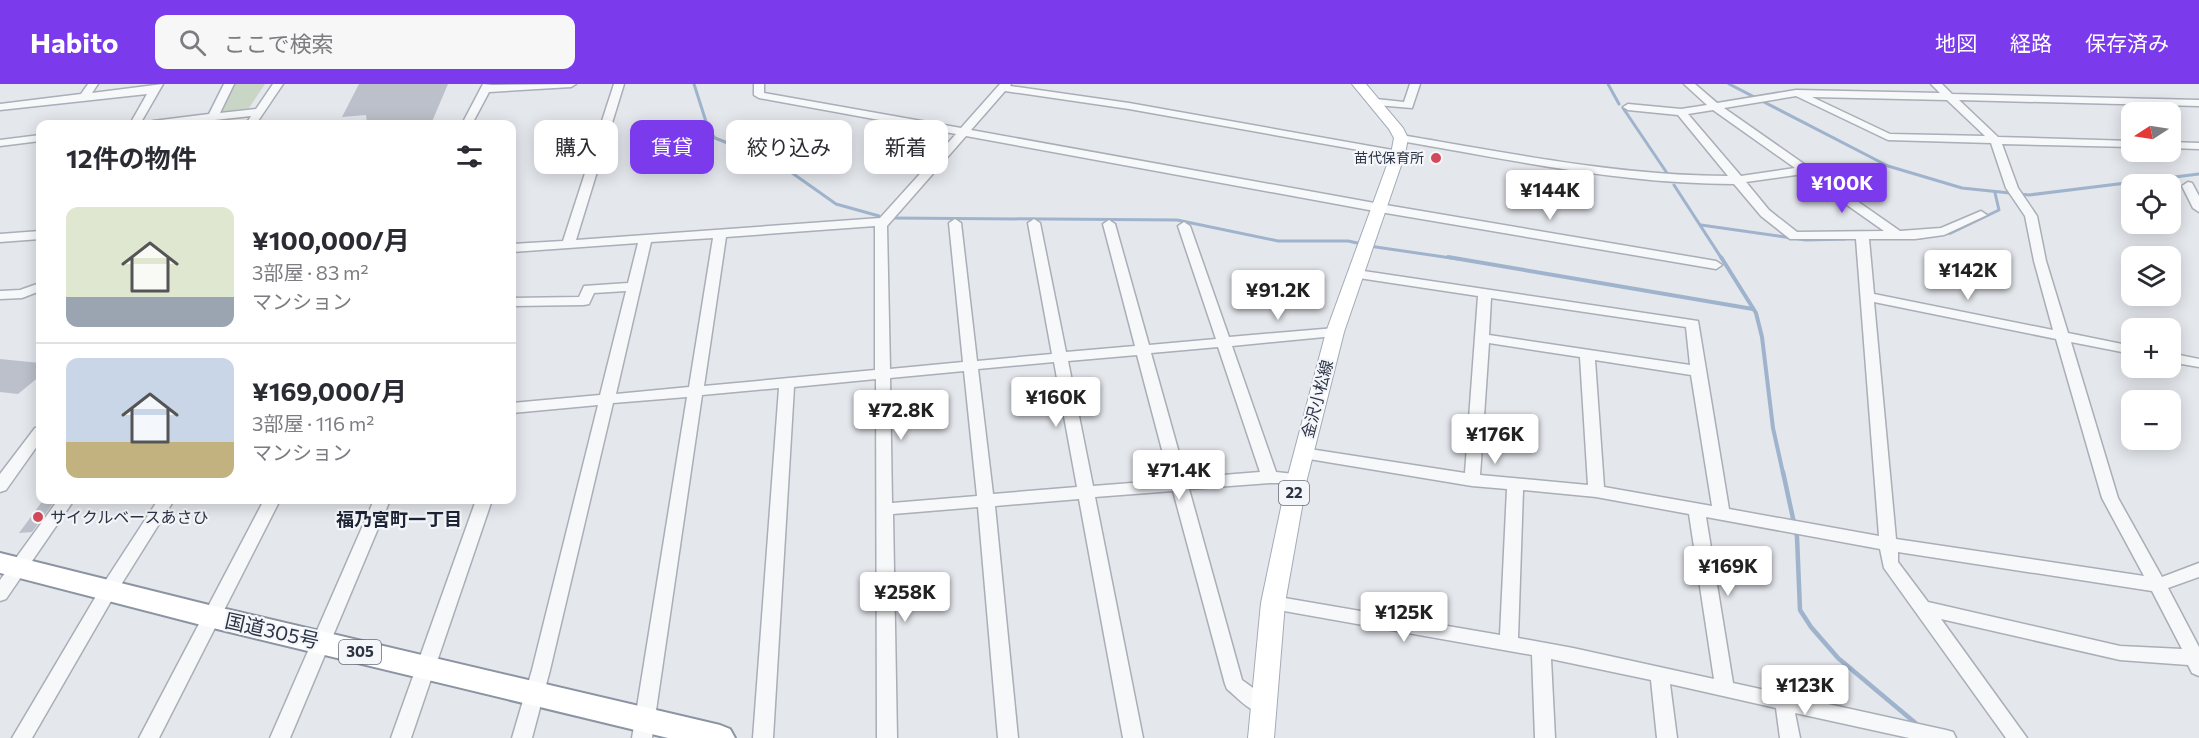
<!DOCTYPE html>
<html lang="ja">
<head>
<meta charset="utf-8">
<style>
  body { margin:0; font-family:Commissioner,"Noto Sans JP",sans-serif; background:#f7f7f7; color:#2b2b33; height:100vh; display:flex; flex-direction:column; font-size:22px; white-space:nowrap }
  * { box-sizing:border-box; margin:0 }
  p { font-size:20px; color:#7c7c81 }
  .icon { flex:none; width:33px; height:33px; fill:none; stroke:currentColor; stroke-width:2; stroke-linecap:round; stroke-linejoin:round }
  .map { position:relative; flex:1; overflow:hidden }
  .sheet { position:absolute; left:36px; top:36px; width:480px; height:384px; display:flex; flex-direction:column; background:#fff; border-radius:12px; box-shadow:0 3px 15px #0003 }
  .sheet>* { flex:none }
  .guide { position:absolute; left:534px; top:36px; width:570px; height:54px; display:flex; gap:12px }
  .needle { width:39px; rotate:258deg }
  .fabs { position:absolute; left:2121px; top:18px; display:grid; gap:12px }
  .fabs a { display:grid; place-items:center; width:60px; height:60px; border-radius:12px; background:#fff; box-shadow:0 3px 15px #0003; font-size:30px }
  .price { position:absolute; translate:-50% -51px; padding:0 14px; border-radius:6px; background:#fff; color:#222; font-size:20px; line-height:39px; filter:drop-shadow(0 2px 3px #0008) }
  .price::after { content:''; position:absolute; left:50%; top:36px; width:18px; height:14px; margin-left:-9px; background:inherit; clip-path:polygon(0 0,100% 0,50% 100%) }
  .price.active { background:#7c3aed; color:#fff }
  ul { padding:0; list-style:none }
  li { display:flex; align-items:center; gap:18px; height:150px; padding:0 30px }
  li+li { border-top:2px solid #e1e1e2 }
  li span { display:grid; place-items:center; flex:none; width:168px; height:120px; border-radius:12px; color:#555 }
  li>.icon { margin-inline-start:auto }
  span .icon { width:72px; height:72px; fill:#fffc; stroke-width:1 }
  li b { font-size:26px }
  h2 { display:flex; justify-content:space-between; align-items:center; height:72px; padding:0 30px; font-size:26px }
  .pill { padding:0 21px; border-radius:12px; background:#fff; box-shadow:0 3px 15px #0003; font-size:21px; line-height:54px }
  .pill.active { background:#7c3aed; color:#fff }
  header { display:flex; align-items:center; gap:36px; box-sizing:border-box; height:84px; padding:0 30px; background:#7c3aed; color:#fff }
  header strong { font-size:28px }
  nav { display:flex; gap:33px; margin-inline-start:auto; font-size:21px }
  .search { width:420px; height:54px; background:#f7f7f7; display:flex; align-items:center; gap:15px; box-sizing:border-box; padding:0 21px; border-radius:12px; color:#7c7c81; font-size:22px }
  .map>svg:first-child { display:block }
  .green { fill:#c9d6c5 }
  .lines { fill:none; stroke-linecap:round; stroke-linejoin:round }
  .stream-far2 { stroke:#9fb4cc; stroke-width:3 }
  .stream-far1 { stroke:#9fb4cc; stroke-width:4 }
  .stream { stroke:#9fb4cc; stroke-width:4.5 }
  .building { fill:#bbc0ca }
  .minor-casing { stroke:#a9aeb7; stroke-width:3 }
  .major-casing { stroke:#a3abb8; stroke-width:2 }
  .highway-casing { stroke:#8b94a3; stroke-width:4 }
  .minor { fill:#f7f8fa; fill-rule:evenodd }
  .major { fill:#fff; fill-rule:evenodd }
  .highway { fill:#fff; fill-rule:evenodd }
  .poi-dot { fill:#d1495b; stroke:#f4f6f9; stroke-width:2 }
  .labels { text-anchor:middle; stroke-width:4.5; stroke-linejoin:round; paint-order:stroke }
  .far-poi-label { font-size:14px; fill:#2b3445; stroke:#f4f6f9; text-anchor:end }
  .shield { fill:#f4f6f9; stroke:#676e7b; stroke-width:1.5 }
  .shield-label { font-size:15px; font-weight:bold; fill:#2b3445 }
  .street-label { font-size:16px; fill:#2b3445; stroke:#f4f6f9 }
  .poi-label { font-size:16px; fill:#2b3445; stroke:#f4f6f9; text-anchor:start }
  .neighbourhood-label { font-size:18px; font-weight:bold; fill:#1d2536; stroke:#f4f6f9 }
  .near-street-label { font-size:20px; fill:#2b3445; stroke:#f4f6f9 }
</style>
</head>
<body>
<header>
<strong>Habito</strong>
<div class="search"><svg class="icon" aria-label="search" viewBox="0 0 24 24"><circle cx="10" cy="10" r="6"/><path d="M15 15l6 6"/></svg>ここで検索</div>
<nav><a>地図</a><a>経路</a><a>保存済み</a></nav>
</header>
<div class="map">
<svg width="2199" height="654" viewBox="0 0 2199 654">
  <rect width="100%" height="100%" fill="#e4e7ec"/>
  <path class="green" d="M235 0H265L249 24 220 28Z"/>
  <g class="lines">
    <g class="stream-far2">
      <path d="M694 0 709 47 715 54 778 79 836 120 879 132"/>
      <path d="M1608 0 1619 20"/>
      <path d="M1729 0 1888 82 1962 104 2029 111 2199 90"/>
      <path d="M1623 24 1669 92"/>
      <path d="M1674 101 1722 175"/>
      <path d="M891 134 1177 136 1278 157H1348L1362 160"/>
      <path d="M1701 141 1806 156 1845 155"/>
      <path d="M1920 154 1951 149 1999 126 1995 109"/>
      <path d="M1369 162 1458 175"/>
    </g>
    <g class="stream-far1">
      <path d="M1448 173 1753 225"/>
      <path d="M1721 173 1756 229 1762 253 1773 344 1783 389"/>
    </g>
    <path class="stream" d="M1783 388 1797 453 1800 526 1811 543 1838 574 1919 642"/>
  </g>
  <g class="building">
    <path d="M359 0H448L431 40H367L366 31 342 33Z"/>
    <path d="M0 275 40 279V292L18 310 0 308Z"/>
    <path d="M54 418 32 448 19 449 41 419Z"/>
  </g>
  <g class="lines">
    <defs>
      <g id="minor">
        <path d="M88 0H98L92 9 163 0 140 40H130L147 10 0 26V20L81 10Z"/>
        <path d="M224 0H234L220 29 256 25 273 0H283L256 40H246L251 32 178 40H148L153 37 209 30Z"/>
        <path d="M483 0 492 1 576 0 571 3 489 8 472 40H462Z"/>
        <path d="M614 0H624L576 156 880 134 956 50 759 14 754 11V0H764V9L961 44 1000 0H1011L1010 2 1129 19 1398 67 1404 70 1398 73 1129 25 1005 7 971 46 1380 120 1716 177 1722 181 1716 185 1380 128 966 52 887 142 890 285 963 278 949 139 955 135 961 139 977 277 1052 270 1028 139 1034 135 1040 139 1066 268 1135 262 1103 140 1109 136 1115 140 1149 261 1216 255 1178 142 1184 138 1190 142 1229 253 1335 244 1342 248 1335 252 1232 262 1276 388 1303 391 1305 395 1303 399H1270L1189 405 1242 596 1271 617 1274 623 1271 629C1255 634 1239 615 1227 605L1225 600 1173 407 1095 413 1143 654H1123L1079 415 995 422 1018 654H998L978 423 893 430 897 654H877L876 295 794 303 773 654H753L779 304 702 311 652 654H632L687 313 613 319 550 586 532 654H512L532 586 598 321 512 329V319L600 311 626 207 594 209 589 220 584 221 512 222V214L579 213 584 202 628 199 638 159 512 168V160L563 157ZM875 142V286L704 302 726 153ZM713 154 689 303 616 310 651 158ZM1218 263 1260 388 1186 394 1151 269ZM1137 271 1170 396 1093 402 1068 277ZM1054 278 1077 403 993 410 978 285ZM964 287 977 412 892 419 890 294Z"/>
        <path d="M1410 0H1420L1412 24 1376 21 1371 18 1376 15 1404 18Z"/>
        <path d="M1684 0H1695L1717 19 1796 6 1940 9 1931 0H1942L1952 10 2199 16V22L1959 16 1998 53 2132 57V63L2002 60 2018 104 2037 132 2046 177 2068 249 2132 262V270L2071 258 2118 414 2162 493 2199 479V493L2168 504 2199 563V592L2192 589 2188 581 2120 576 1941 535 2027 654H2006L1884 484 1880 465 1706 433 1733 599 1946 646 1953 648 1956 654H1909L1795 629 1800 654H1780L1776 624 1670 600 1677 654H1657L1651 596 1551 575 1555 654H1535L1532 571 1267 524 1264 519 1267 514 1273 512 1500 551 1507 405 1472 402 1303 374 1297 373 1295 369 1297 365 1303 364 1465 389 1478 212 1352 193 1350 190 1352 187 1357 186 1698 237 1729 425 1879 452 1856 155H1790L1761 132 1734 100C1623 100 1511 76 1401 57L1395 54 1401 51C1509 69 1619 92 1728 92L1678 31 1628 26 1623 23 1628 20 1681 25 1707 21ZM1796 12 1888 56 1991 59 2006 104 2025 132 2034 177 2053 246 1874 210 1869 155H1915L1944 151 1987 131 1981 127 1941 144 1900 147 1724 24ZM1812 13 1947 16 1985 52 1890 50ZM1713 26 1795 84 1741 92 1688 30ZM1803 90 1884 147 1797 148 1769 126 1746 98ZM1491 214 1686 243 1690 281 1489 251ZM1874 218 2056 255 2102 414 2144 492 1896 455ZM1489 259 1580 273 1588 401 1480 391ZM1595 276 1691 291 1712 422 1604 403ZM1523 406 1596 413 1689 430 1714 595 1573 564 1518 554ZM1898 468 2152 507 2182 565 2120 562 1928 518 1898 478Z"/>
        <path d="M40 51V57L0 62V56Z"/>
        <path d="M2170 58 2199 59V65L2170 64Z"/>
        <path d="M2188 98 2192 99 2199 112V128L2193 124 2182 102Z"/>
        <path d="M40 147V155L0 158V150Z"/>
        <path d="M40 199V207L22 214 0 215V207L20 206Z"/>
        <path d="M2170 269 2199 275V283L2170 278Z"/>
        <path d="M40 343V358L6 406 0 408V390L35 344Z"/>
        <path d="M58 416H74L6 515 0 517V496Z"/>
        <path d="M158 416H174L114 512 32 654H12L102 502Z"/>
        <path d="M264 416H280L159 654H139Z"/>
        <path d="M374 416H390L290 654H270Z"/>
        <path d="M476 416H492L411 654H391Z"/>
      </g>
      <path id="major" d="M1352 0H1366L1403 44 1408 54 1405 70 1344 248 1307 395 1285 519 1274 654H1248L1261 519 1287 395 1326 248 1391 70 1394 54 1389 45Z"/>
      <path id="highway" d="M0 469 213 522 720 641 730 645 735 654H668L213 544 0 489Z"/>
    </defs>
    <use href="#minor" class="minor-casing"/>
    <use href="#major" class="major-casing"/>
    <use href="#highway" class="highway-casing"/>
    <use href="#minor" class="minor"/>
    <use href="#major" class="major"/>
    <use href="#highway" class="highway"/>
  </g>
  <g class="poi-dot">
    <circle cx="1436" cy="74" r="6"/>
    <circle cx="38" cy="433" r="6"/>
  </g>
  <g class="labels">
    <g class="far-poi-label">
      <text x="1424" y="79">苗代保育所</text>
    </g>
    <g class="shield">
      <rect x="1279" y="397" width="30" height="24" rx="4.5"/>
      <rect x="339" y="556" width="42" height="24" rx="4.5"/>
    </g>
    <g class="shield-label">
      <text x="1294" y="414">22</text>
      <text x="360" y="573">305</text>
    </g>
    <g class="street-label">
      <text transform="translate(1317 315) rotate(-75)" y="6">金沢小松線</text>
    </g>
    <g class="poi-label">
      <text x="50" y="439">サイクルベースあさひ</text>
    </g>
    <g class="neighbourhood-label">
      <text x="399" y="442">福乃宮町一丁目</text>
    </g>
    <g class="near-street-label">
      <text transform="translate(272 547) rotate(13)" y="7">国道305号</text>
    </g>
  </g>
</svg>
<div class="fabs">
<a><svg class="needle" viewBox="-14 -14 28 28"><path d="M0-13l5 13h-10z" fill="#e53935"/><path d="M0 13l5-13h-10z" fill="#7c7c81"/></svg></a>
<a><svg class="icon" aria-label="locate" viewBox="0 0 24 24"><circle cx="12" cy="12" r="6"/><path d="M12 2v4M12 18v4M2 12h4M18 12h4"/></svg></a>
<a><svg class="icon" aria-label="layers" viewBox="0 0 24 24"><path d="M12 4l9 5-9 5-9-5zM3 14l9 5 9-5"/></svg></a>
<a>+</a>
<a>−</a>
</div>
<b class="price active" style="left:1842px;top:130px">¥100K</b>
<b class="price" style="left:1550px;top:137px">¥144K</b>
<b class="price" style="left:1968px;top:217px">¥142K</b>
<b class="price" style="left:1278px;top:237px">¥91.2K</b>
<b class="price" style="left:1056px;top:344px">¥160K</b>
<b class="price" style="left:901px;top:357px">¥72.8K</b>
<b class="price" style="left:1495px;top:381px">¥176K</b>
<b class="price" style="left:1179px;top:417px">¥71.4K</b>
<b class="price" style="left:1728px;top:513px">¥169K</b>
<b class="price" style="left:905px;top:539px">¥258K</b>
<b class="price" style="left:1404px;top:559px">¥125K</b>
<b class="price" style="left:1805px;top:632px">¥123K</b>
<div class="guide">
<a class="pill">購入</a>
<a class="pill active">賃貸</a>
<a class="pill">絞り込み</a>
<a class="pill">新着</a>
</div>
<section class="sheet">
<h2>12件の物件<svg class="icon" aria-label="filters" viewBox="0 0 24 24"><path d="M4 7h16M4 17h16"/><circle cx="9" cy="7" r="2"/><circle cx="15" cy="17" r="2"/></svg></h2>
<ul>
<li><span style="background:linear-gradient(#dfe7d0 75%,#9aa5b1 0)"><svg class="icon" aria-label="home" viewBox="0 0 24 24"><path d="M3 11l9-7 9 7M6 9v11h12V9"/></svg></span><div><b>¥100,000/月</b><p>3部屋 · 83 m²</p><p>マンション</p></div></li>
<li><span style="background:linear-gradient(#c9d6e8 70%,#c2b280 0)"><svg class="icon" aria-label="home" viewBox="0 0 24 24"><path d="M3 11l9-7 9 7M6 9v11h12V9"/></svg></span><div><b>¥169,000/月</b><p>3部屋 · 116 m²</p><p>マンション</p></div></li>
</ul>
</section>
</div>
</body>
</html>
